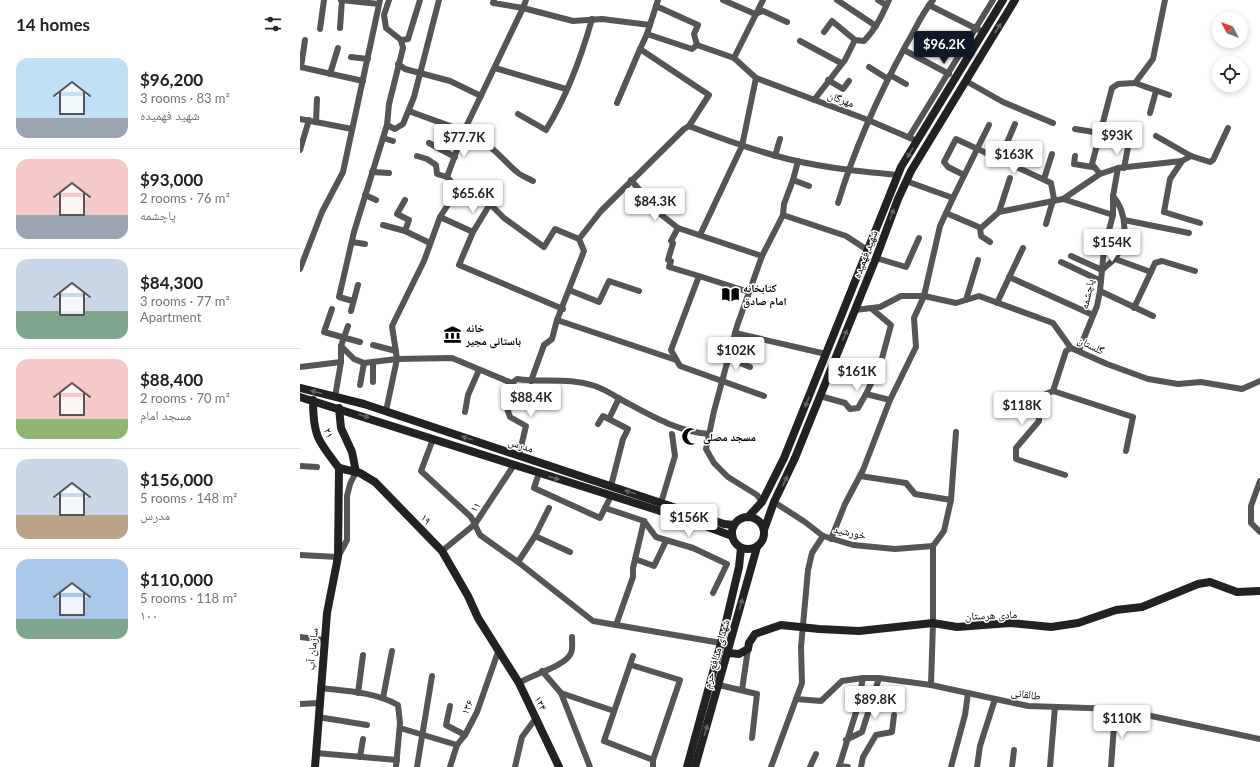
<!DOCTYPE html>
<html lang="en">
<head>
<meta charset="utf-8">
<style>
  body { margin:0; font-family:Lato,"Noto Naskh Arabic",sans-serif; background:#f6f6f6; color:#202124; height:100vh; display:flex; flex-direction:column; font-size:15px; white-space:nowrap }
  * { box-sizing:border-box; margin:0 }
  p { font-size:13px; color:#757577 }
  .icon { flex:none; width:22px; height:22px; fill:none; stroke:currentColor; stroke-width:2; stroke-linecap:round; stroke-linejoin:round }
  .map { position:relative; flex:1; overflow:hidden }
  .sheet { display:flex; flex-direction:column; background:#fff; width:300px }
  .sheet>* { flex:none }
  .needle { width:26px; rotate:311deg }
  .controls { position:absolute; left:912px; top:12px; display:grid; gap:8px }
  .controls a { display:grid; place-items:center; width:36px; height:36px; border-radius:50%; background:#fff; box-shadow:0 2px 6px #0003; font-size:20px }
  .price { position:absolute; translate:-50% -34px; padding:0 9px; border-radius:4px; background:#fff; color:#222; font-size:13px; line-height:26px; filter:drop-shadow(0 1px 2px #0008) }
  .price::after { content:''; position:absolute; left:50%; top:24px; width:12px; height:9px; margin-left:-6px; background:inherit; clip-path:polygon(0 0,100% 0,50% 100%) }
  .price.active { background:#111827; color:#fff }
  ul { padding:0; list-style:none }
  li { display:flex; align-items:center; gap:12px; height:100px; padding:0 16px }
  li+li { border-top:1px solid #e0e0e0 }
  li span { display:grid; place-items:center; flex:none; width:112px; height:80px; border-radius:12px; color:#555 }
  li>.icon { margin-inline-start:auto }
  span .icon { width:48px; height:48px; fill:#fffc; stroke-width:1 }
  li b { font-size:17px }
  h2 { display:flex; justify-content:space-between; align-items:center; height:48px; padding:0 16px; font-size:17px }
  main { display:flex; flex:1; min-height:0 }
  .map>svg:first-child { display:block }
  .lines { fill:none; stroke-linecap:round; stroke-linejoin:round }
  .street { stroke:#555; stroke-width:6 }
  .secondary { stroke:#222; stroke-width:8 }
  .oneway { fill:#646464 }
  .labels { text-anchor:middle; stroke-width:3; stroke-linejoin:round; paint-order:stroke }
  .street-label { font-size:11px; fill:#000; stroke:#fff }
  .poi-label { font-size:11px; font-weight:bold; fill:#000; stroke:#fff; text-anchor:start }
</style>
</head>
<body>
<main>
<section class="sheet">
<h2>14 homes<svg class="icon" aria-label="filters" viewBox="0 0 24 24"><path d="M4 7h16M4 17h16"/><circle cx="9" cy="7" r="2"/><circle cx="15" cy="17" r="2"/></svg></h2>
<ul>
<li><span style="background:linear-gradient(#bfe0f5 75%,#9aa5b1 0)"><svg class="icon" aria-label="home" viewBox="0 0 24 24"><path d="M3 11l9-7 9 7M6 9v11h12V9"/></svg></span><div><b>$96,200</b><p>3 rooms · 83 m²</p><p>شهید فهمیده</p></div></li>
<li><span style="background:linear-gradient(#f6c9c9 70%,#9aa5b1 0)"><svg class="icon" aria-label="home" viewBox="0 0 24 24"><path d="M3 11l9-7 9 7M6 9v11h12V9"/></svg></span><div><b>$93,000</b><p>2 rooms · 76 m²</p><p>پاچشمه</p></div></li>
<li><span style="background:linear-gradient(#c9d6e8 65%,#7fa58c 0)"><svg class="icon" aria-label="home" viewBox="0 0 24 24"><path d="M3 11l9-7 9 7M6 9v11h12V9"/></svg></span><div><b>$84,300</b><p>3 rooms · 77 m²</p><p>Apartment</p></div></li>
<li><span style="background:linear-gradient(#f6c9c9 75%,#8fb573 0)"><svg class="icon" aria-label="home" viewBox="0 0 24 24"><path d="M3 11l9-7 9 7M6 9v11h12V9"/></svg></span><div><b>$88,400</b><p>2 rooms · 70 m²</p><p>مسجد امام</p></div></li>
<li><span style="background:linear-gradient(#c9d6e8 70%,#b9a48a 0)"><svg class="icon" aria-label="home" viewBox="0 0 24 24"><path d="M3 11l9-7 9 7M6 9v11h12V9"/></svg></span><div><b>$156,000</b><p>5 rooms · 148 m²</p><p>مدرس</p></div></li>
<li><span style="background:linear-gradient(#a9c7e8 75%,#7fa58c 0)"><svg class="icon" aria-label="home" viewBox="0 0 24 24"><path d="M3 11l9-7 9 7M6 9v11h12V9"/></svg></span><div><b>$110,000</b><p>5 rooms · 118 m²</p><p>۱۰۰</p></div></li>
</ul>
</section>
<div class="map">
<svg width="960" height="767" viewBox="0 0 960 767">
  <rect width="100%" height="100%" fill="#fff"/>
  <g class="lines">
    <g class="street">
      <path d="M41 0 79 4"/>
      <path d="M194 0 193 3 223 8 226 0"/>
      <path d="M358 0 347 34 340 49 409 95 389 126"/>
      <path d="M423 0 455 14 463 11 487 22"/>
      <path d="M537 0 576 26"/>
      <path d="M578 0 586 5"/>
      <path d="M629 5 679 30"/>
      <path d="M356 6 398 25 394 34 397 45"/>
      <path d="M40 28 42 0"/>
      <path d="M20 29 24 0"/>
      <path d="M524 32 532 21 555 40"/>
      <path d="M347 34 392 49 397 45 434 58"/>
      <path d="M101 40 108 39 120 0"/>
      <path d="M500 41 541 63"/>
      <path d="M604 50 649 74"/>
      <path d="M51 57 68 59"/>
      <path d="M98 64 105 69 150 81 181 96"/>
      <path d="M0 67 63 81"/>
      <path d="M1 67 5 40"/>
      <path d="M569 67 588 79"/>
      <path d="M195 68 266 89"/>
      <path d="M30 74 38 48"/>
      <path d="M590 75 606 84"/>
      <path d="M456 78 568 120 617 141"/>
      <path d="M528 80 543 89 549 81"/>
      <path d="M666 81 703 102 753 123"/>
      <path d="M835 83 869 95"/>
      <path d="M514 100 545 60 555 40 564 41C576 29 582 15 589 0"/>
      <path d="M317 103 340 49"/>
      <path d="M109 111C134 121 162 128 185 143 197 151 206 163 217 172 221 176 228 178 233 181"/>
      <path d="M850 113 856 91"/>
      <path d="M218 114 246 130C267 96 281 58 292 19"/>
      <path d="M0 119 52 129"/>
      <path d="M16 122 17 99"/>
      <path d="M87 125 95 129 103 124 114 97 139 0"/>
      <path d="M775 129 800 133"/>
      <path d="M856 136 891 156 910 162 913 160 928 128"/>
      <path d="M609 137 693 0"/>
      <path d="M83 138 93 141"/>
      <path d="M129 143 155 157"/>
      <path d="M0 150 9 120"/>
      <path d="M117 156 127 159 136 165 137 174 147 177"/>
      <path d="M475 156 480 139"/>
      <path d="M775 156 774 164 792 167"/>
      <path d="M700 159 715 124"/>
      <path d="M882 161 870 179 864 212 900 223"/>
      <path d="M824 168 828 147"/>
      <path d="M72 172 89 173"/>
      <path d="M800 174 792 164 812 88 818 84 835 83 853 59 865 0"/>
      <path d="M664 175 648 167 644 162 656 139 751 183 754 199"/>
      <path d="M744 179 752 154"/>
      <path d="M331 180 359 213 378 228 462 256"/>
      <path d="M493 180 509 186"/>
      <path d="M158 189 184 198 204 218 244 247 255 229 279 239"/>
      <path d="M65 195 76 200"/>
      <path d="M653 198 689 125"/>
      <path d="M763 199 813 215"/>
      <path d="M105 200 97 214 109 220 105 231 130 243"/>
      <path d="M538 203C555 147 578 96 606 45 615 30 622 13 633 0"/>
      <path d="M699 212 710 178"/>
      <path d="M646 213 681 228 699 212 763 199 800 174 818 168 882 161 891 156"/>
      <path d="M483 215 546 236 569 251"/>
      <path d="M140 217 173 232 159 265 263 309"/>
      <path d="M824 220 889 233"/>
      <path d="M746 224 753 200"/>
      <path d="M83 225 105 231"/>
      <path d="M378 228 371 241 373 243 368 260 371 261 369 267 399 276"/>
      <path d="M680 228 681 236 690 242"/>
      <path d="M173 232 190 204"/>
      <path d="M400 235 442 146 456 78 434 58 463 0"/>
      <path d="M52 242 65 244"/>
      <path d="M771 256 802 270C806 266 811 263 814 259 829 243 827 212 813 196"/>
      <path d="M576 258 606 267 619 238"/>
      <path d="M815 259 851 272 834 308"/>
      <path d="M761 262 801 281"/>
      <path d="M0 269 22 212 43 172 80 0"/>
      <path d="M851 272 855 263 862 261 895 271"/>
      <path d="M709 277 793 315"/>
      <path d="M269 290 299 302 309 281 339 291"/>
      <path d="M800 291 853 316"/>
      <path d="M449 292 399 276 371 350 380 366 464 396"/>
      <path d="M666 300 678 260"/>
      <path d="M53 301 39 297 54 232 87 125 89 104 103 48 101 40 86 28 84 15 89 0"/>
      <path d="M697 303 723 248"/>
      <path d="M32 309 24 332 60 342"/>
      <path d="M555 310 580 307 601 296H624L656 303 679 296 753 323 771 348 807 364 848 379 878 384 901 382 942 389 960 381"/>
      <path d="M51 311 58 285"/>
      <path d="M257 320 376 360"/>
      <path d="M435 333 526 354"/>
      <path d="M73 345 96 351"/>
      <path d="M41 346 54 359 64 363 97 359 152 358 212 383"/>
      <path d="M779 350 797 306 800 291 804 249 813 215V196L818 168"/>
      <path d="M428 358 450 367"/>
      <path d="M0 367 41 362"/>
      <path d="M231 381 244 345 252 339 257 320 284 251 279 239 301 211 384 129 389 126C417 137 445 147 473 155 514 167 556 171 598 175"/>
      <path d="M73 382V362"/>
      <path d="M212 383 217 379C244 383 268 377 295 386 304 389 312 394 320 399 348 414 377 432 410 434"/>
      <path d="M212 383 206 405 210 417 226 426 219 455"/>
      <path d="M60 385 64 363"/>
      <path d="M753 391 833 417 826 451"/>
      <path d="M566 394 581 362 591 325 572 309"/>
      <path d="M520 396 545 403 550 409 558 408 566 394 590 400"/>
      <path d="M35 397 41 362V346L48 326"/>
      <path d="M86 411 97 359 92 326 124 261 140 217 158 189 147 177 164 131 223 8 273 21 302 19 350 25"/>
      <path d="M165 412 168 395 179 370"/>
      <path d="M309 419 319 398"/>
      <path d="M298 424 303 416 328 429 323 439 311 486"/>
      <path d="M133 439 121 471 171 517 180 535 218 562 293 621 421 643"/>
      <path d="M0 466 17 467"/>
      <path d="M239 473 234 488 300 518 311 496"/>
      <path d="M765 475 716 459V448L739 421V407L746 394 753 391 766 351 771 348"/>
      <path d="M560 476 606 483 615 494 651 500"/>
      <path d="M960 481 951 506V523L960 532"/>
      <path d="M462 502 457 495 428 477 414 463 406 449 414 411 437 326 462 256 483 215 484 204 493 180 498 161"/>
      <path d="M474 502 505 522 523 536 553 545 595 549 633 546"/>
      <path d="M361 503 375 456 372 434"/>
      <path d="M305 508 344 521 356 537 393 548 427 564 413 593"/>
      <path d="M235 536 270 552"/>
      <path d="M531 539 545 504 563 470 590 400 616 347 614 318 624 296 640 226 653 198 606 181"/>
      <path d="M633 546 644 531 651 500 656 432"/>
      <path d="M142 551 175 524 214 465"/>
      <path d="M0 555 38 557 47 540V496L50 484 56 472"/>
      <path d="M335 559 354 566 366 541"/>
      <path d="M218 562 235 536 249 508"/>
      <path d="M316 625 333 577V568L344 521"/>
      <path d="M0 637 24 640"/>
      <path d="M333 656 304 741 353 760"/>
      <path d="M331 665 380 680 353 760V767"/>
      <path d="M242 671 261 693 290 767"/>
      <path d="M219 683C231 675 266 666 271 653 273 649 272 642 272 637"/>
      <path d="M419 685 457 694 452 738"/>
      <path d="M631 685 633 623V546"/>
      <path d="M20 688C46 691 75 692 98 705L100 723 96 767"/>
      <path d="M442 690 448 649"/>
      <path d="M58 693 63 655"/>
      <path d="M261 693 314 711"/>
      <path d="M83 698 92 651"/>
      <path d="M496 699 521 701 542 681 563 678H579L631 685 728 706 818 709 960 739"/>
      <path d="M0 704 19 703"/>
      <path d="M150 706 146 725 165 735"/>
      <path d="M18 717 67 725"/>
      <path d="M100 728 157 745"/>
      <path d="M546 740 562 732 579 678"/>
      <path d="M16 753 97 760"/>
      <path d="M60 757 63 739"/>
      <path d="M539 766 548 767"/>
      <path d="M117 767 132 676"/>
      <path d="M150 767 157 745 165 735 177 712 198 652"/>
      <path d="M215 767 222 737 236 718"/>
      <path d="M471 767 502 683 501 647 508 570 512 553 523 536"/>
      <path d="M510 767 516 754"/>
      <path d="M539 767 557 709 563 678"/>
      <path d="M561 767 563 757 576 735 592 732 594 715"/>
      <path d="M651 767 665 715 668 693"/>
      <path d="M677 767 680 746 695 699"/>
      <path d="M712 767 714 750"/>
      <path d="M750 767 755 707"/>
      <path d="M811 767 814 725 818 709"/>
    </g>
    <g class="secondary">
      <path d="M0 388 64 404 424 524 434 525"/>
      <path d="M0 397 395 522 432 536"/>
      <path d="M13 400C13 436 18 441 39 468"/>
      <path d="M39 408 41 428 52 452 56 472"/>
      <path d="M39 468 60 473 75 482 142 551 168 596 178 618 219 683 259 767"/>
      <path d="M448 517 462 502 484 458 601 167 703 0"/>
      <circle cx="448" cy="533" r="16"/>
      <path d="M464 530 474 502 495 458 576 258 598 199 611 171 715 0"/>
      <path d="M428 653 439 654 448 649 449 643 455 634 481 625 519 629 559 631 633 623 657 627 710 623 751 627 778 623 816 610 842 607 898 584 910 582 937 592 960 591"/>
      <path d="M15 767 27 613 38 557 39 468"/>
      <path d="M387 767 421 643 439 567 441 548"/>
      <path d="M395 767 457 547"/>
    </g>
  </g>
  <defs><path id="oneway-solid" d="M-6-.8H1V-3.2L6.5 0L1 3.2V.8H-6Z"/></defs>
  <g class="oneway">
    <use href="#oneway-solid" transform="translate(698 28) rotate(-58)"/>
    <use href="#oneway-solid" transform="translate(610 153) rotate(121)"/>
    <use href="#oneway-solid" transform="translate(592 214) rotate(-70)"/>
    <use href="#oneway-solid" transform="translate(545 335) rotate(-68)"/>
    <use href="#oneway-solid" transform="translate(16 392) rotate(-165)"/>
    <use href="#oneway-solid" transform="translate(507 402) rotate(112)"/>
    <use href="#oneway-solid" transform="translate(64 416) rotate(18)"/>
    <use href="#oneway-solid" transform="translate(167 438) rotate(-162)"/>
    <use href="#oneway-solid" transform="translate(254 478) rotate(18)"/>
    <use href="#oneway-solid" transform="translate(485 481) rotate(-65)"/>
    <use href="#oneway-solid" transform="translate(330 492) rotate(-162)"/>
    <use href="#oneway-solid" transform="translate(441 604) rotate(-75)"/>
    <use href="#oneway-solid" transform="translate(406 730) rotate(-74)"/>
  </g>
  <defs>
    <symbol id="library-bare" viewBox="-9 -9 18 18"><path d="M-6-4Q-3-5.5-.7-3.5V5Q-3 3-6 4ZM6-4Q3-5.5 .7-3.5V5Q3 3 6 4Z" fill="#000" stroke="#fff" stroke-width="2.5" paint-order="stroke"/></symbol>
    <symbol id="museum-bare" viewBox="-9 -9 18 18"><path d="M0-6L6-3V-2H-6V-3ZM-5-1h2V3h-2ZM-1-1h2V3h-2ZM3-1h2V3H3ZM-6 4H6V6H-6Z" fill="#000" stroke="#fff" stroke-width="2.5" paint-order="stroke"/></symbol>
    <symbol id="mosque-bare" viewBox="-9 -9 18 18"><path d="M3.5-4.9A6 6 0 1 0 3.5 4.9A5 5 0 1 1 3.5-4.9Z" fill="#000" stroke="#fff" stroke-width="2.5" paint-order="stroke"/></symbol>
  </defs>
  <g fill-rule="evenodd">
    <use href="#library-bare" x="418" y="282" width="25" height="25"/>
    <use href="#museum-bare" x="140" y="322" width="25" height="25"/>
    <use href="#mosque-bare" x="378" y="424" width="25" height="25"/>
  </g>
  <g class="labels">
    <g class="street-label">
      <text transform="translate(541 99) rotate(20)" y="4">مهرگان</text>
      <text transform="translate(565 254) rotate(-69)" y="4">شهید فهمیده</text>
      <text transform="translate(787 294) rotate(-78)" y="4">پاچشمه</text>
      <text transform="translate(791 345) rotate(27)" y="4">گلستان</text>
      <text transform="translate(29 433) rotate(69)" y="4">۲۱</text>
      <text transform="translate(221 445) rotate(18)" y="4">مدرس</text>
      <text transform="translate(175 507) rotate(-55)" y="4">۱۱</text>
      <text transform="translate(126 519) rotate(46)" y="4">۱۹</text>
      <text transform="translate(550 532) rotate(12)" y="4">خورشید</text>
      <text transform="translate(691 615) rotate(-2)" y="4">مادی هرستان</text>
      <text transform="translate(12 649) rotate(-85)" y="4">سازمان آب</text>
      <text transform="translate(416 654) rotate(-74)" y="4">شهدای مدافع حرم</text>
      <text transform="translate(726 694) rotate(8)" y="4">طالقانی</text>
      <text transform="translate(241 703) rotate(64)" y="4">۱۲۴</text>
      <text transform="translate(167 707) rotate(-67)" y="4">۱۳۶</text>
    </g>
    <g class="poi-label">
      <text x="443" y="292">کتابخانه<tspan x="443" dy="13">امام صادق</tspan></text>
      <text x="166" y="332">خانه<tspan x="166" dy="13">باستانی مجیر</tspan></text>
      <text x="403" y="441">مسجد مصلی</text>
    </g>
  </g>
</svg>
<div class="controls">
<a><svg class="needle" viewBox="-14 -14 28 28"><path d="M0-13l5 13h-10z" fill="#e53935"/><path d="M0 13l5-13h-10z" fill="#757577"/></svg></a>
<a><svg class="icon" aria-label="locate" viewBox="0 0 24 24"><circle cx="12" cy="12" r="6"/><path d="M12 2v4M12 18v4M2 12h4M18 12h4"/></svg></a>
</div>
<b class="price active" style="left:644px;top:65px">$96.2K</b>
<b class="price" style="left:817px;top:156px">$93K</b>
<b class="price" style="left:164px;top:158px">$77.7K</b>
<b class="price" style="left:714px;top:175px">$163K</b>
<b class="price" style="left:173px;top:214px">$65.6K</b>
<b class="price" style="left:355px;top:222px">$84.3K</b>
<b class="price" style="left:812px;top:263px">$154K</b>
<b class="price" style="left:436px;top:371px">$102K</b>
<b class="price" style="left:557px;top:392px">$161K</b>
<b class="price" style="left:231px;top:418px">$88.4K</b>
<b class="price" style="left:722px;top:426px">$118K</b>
<b class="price" style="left:389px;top:538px">$156K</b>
<b class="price" style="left:575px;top:720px">$89.8K</b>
<b class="price" style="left:822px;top:739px">$110K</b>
</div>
</main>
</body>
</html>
